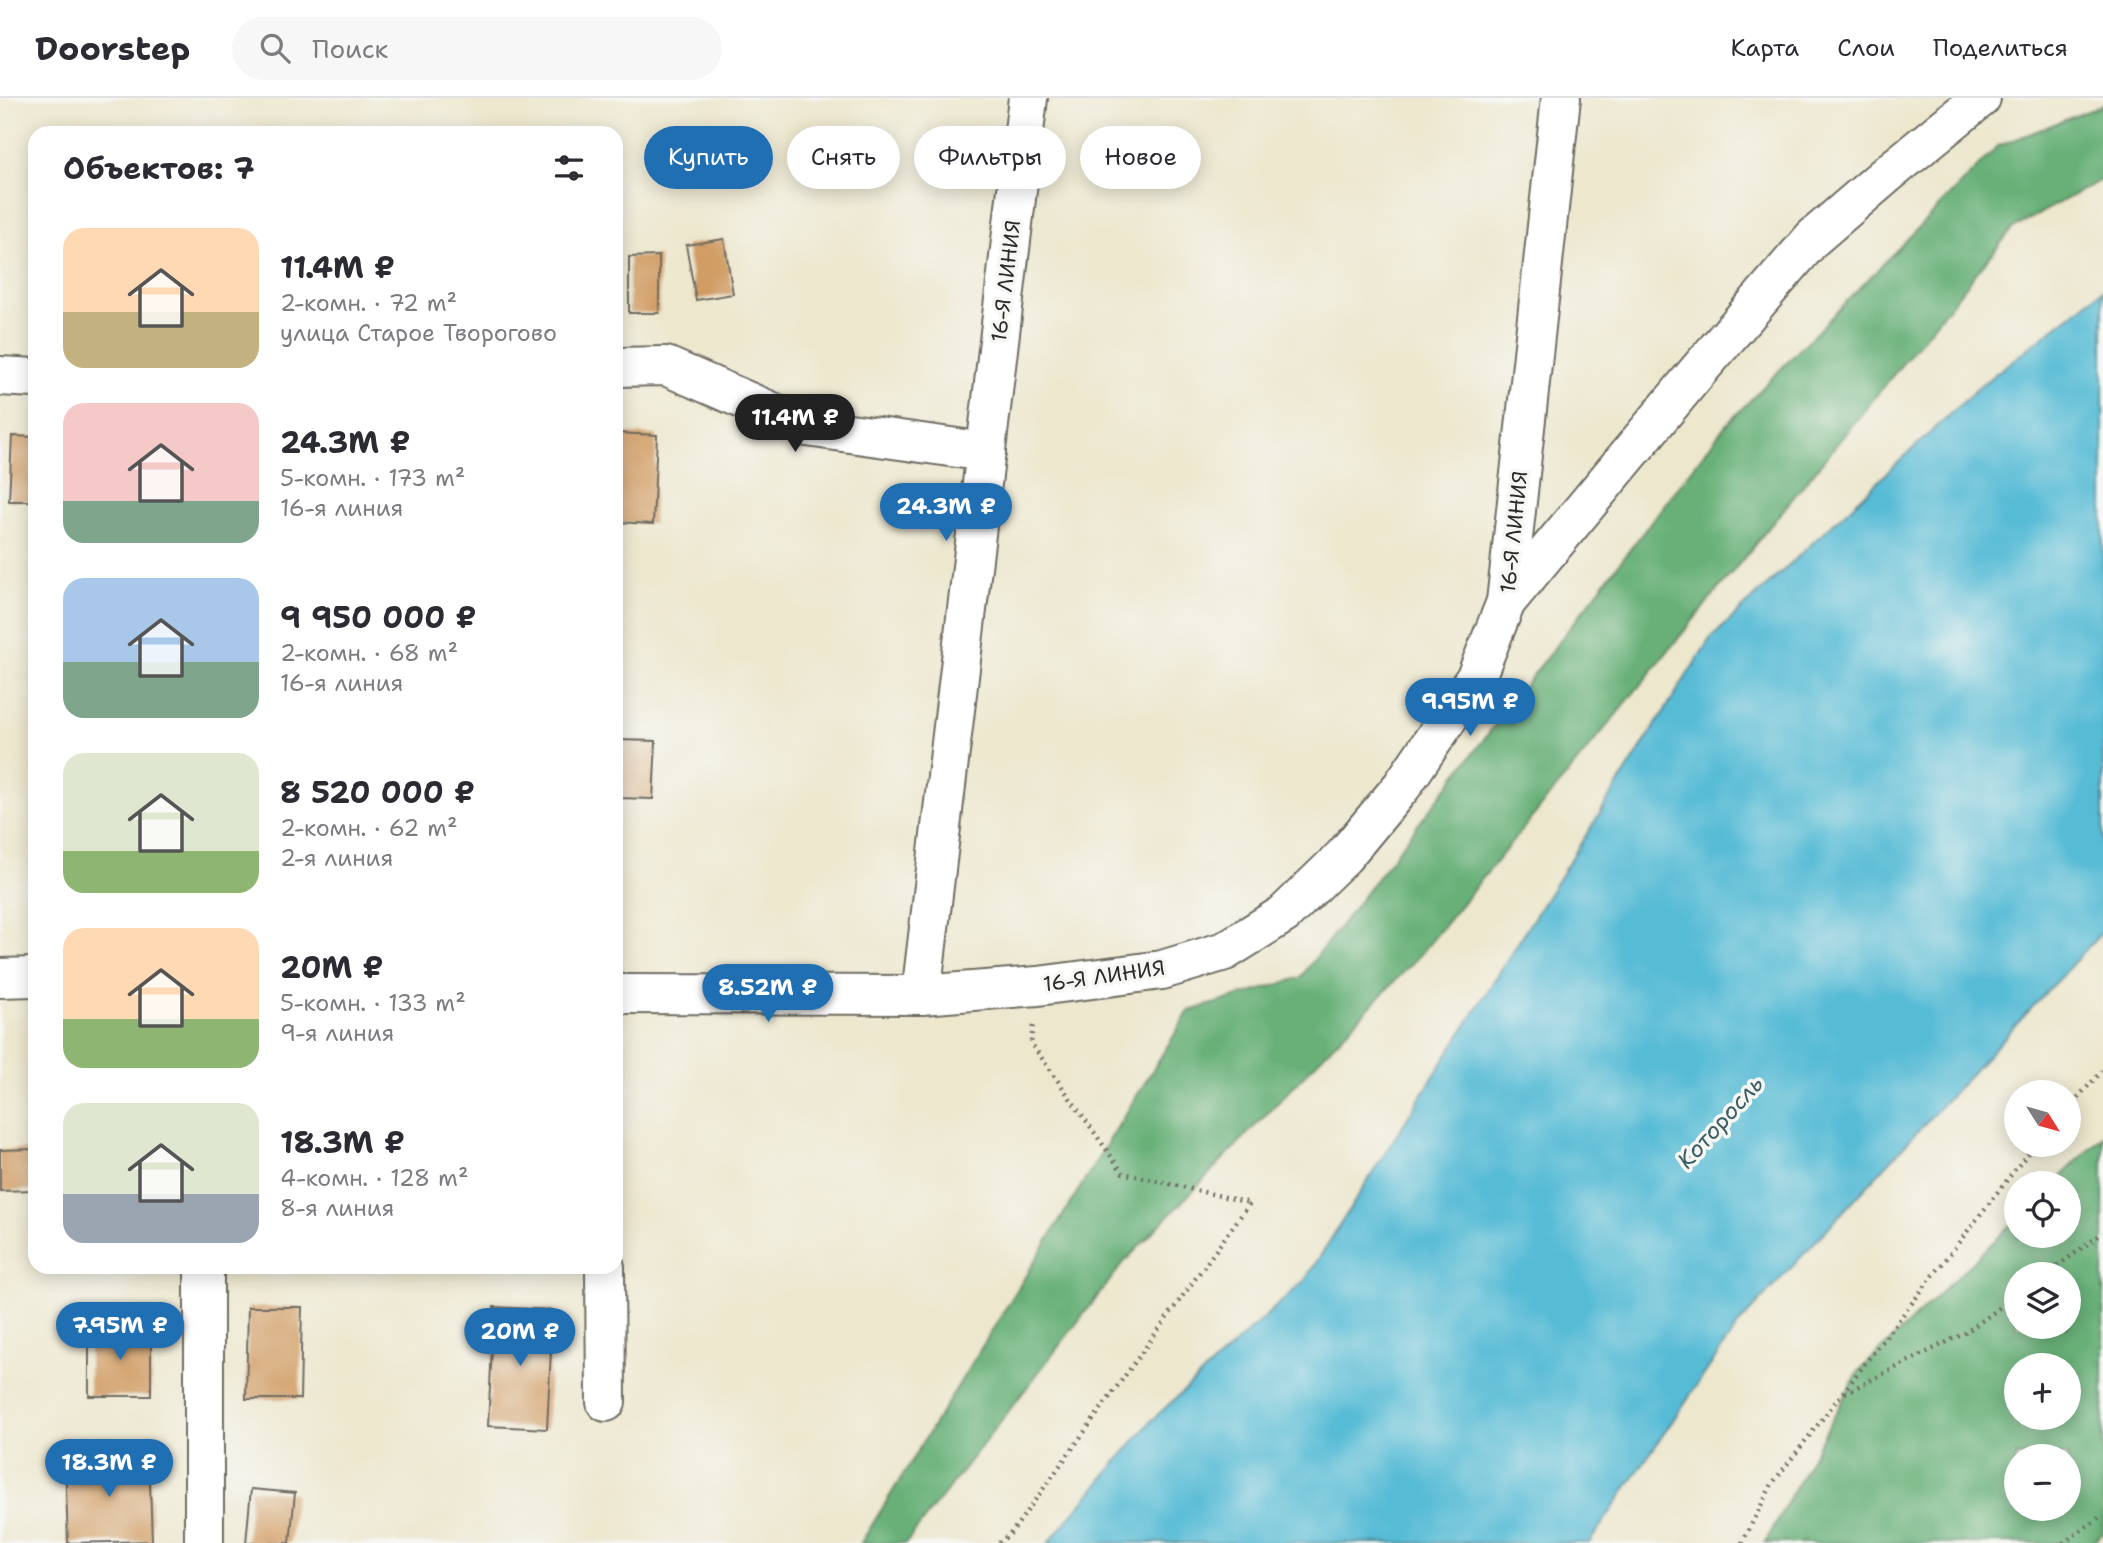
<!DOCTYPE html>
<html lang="ru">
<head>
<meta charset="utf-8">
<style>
  body { margin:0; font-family:"Shantell Sans",sans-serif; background:#f7f7f7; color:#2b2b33; height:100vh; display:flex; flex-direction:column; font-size:26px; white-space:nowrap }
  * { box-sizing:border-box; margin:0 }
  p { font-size:23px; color:#7c7c81 }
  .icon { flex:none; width:38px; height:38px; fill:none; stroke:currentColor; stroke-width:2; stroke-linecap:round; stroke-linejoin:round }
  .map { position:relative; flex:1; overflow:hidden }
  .details { position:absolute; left:28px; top:28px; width:595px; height:1148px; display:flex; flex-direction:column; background:#fff; border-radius:21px; box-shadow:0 4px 18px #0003 }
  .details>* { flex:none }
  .hud { position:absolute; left:644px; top:28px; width:665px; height:63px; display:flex; gap:14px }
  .needle { width:46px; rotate:127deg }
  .controls { position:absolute; left:2004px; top:982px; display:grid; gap:14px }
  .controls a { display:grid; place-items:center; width:77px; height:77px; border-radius:50%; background:#fff; box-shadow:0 4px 18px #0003; font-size:35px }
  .price { position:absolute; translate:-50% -60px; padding:0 16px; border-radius:24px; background:#1f6fb2; color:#fff; font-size:23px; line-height:46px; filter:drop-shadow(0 2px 4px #0008) }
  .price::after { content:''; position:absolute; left:50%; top:42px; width:21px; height:16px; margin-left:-10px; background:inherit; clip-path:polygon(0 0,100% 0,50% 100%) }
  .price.on { background:#222; color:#fff }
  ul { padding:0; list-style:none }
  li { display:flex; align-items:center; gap:21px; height:175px; padding:0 35px }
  li span { display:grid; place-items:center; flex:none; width:196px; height:140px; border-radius:21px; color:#555 }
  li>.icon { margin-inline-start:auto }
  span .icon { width:84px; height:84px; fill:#fffc; stroke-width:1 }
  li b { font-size:30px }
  h2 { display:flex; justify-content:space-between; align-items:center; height:84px; padding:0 35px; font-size:30px }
  .tag { padding:0 24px; border-radius:32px; background:#fff; box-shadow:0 4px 18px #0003; font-size:24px; line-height:63px }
  .tag.on { background:#1f6fb2; color:#fff }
  header { display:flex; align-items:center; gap:42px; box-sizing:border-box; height:98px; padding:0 35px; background:#fff; border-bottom:2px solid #e1e1e2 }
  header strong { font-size:33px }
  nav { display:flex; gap:38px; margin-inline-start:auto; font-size:24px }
  .search { width:490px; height:63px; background:#f7f7f7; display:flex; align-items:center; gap:18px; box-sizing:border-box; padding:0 24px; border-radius:38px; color:#7c7c81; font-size:26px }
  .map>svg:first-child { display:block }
  .forest { fill:#68b078; stroke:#4a6e52; stroke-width:2; fill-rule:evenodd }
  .water { fill:#57bbd5; stroke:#417380; stroke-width:2 }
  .building { fill:#d19d65 }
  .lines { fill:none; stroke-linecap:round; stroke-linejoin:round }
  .minor-casing { stroke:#6f6d64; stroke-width:42 }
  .path { stroke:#6f6d64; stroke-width:4.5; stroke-dasharray:2 5; stroke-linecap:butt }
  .minor { stroke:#fff; stroke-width:38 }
  .labels { text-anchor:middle; stroke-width:7; stroke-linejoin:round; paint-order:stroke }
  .street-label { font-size:21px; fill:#2b2b2b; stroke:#f6f6f2 }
  .water-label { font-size:23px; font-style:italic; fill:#3a5d66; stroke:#f6f6f2 }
</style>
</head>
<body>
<header>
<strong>Doorstep</strong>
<div class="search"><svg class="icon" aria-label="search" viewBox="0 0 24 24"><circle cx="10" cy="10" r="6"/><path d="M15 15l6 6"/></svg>Поиск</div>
<nav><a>Карта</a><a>Слои</a><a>Поделиться</a></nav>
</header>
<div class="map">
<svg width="2103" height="1445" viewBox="0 0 2103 1445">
  <rect width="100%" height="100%" fill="#f6f6f2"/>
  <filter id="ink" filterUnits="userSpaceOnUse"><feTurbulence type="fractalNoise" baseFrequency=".0143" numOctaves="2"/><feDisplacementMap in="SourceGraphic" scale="14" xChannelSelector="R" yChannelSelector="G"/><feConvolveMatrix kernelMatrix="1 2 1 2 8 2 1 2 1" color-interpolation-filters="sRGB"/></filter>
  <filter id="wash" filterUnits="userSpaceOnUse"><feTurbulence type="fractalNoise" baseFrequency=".00686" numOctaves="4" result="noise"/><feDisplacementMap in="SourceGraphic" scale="28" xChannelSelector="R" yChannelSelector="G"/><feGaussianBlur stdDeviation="1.57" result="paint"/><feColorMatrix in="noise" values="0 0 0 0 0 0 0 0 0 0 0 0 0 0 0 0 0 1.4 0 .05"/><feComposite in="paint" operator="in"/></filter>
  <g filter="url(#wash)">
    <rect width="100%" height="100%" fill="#ede7ce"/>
    <g class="forest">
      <path d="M2103 7V81L2013 130 1420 857 1125 1163 906 1445H861L1189 913 1300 880 1725 328 1998 48Z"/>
      <path d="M2103 1038V1436L2090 1445H1765L1858 1274 2016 1122V1138H2068V1085H2054ZM2016 1176H2068V1228H2016ZM2016 1267H2068V1320H2016ZM2016 1358H2068V1410H2016Z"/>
    </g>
    <path class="water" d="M2103 192V833L1738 1227 1589 1445H1048L1152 1322 1305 1182 1710 541 1981 287Z"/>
    <g id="blocks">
      <g class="building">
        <path d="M724 141 733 196 696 202 686 147Z"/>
        <path d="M659 158V215H629V159Z"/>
        <path d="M616 335 657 337 653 426 616 424Z"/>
        <path d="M12 338 35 339V403H9Z"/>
        <path d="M616 642 656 643 653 701 616 700Z"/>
        <path d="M35 1051V1092L0 1093V1052Z"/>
        <path d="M248 1209H302L300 1301H246Z"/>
        <path d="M494 1209 553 1212 547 1331 488 1328Z"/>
        <path d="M151 1229V1298H89V1230Z"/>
        <path d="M149 1357 152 1443 68 1445 65 1360Z"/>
        <path d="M251 1391 295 1395 290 1445H246Z"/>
      </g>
    </g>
  </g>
  <g filter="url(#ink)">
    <use href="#blocks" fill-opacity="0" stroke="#6f6d64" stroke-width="2"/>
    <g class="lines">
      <defs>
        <g id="minor">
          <path d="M616 269 666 268 807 329 986 354"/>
          <path d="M0 278 35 280"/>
          <path d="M1506 504 1698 273 1813 140 1886 77 1981 0"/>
          <path d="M0 880 35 879"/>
          <path d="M616 896 921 897 1038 888 1162 872 1225 853 1284 816 1344 758 1402 688 1476 579 1506 504 1561 0"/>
          <path d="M921 897 1028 0"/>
          <path d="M204 1169V1445"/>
          <path d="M605 1169 606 1304"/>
        </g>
      </defs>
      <use href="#minor" class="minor-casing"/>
      <g class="path">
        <path d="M2068 1010 2103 972"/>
        <path d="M2046 1176 2103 1135"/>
        <path d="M1845 1295 1965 1235 2016 1198"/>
        <path d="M999 1445 1012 1434 1250 1105 1123 1075 1031 945 1033 927"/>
        <path d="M1742 1445 1772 1386 2035 1046"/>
        <path d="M2063 1445 2103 1417"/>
      </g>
      <use href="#minor" class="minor"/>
    </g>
  </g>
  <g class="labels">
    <g class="street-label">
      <text transform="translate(1006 183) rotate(-83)" y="7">16-Я ЛИНИЯ</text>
      <text transform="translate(1514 434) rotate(-84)" y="7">16-Я ЛИНИЯ</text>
      <text transform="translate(1104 878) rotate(-8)" y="7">16-Я ЛИНИЯ</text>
    </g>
    <g class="water-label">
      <text transform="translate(1720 1024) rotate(-48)" y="8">Которосль</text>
    </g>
  </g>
</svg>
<div class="controls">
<a><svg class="needle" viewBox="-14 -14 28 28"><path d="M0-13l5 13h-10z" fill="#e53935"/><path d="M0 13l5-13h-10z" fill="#7c7c81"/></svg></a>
<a><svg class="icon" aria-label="locate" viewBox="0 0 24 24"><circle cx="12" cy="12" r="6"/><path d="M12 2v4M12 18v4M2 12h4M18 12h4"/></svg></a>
<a><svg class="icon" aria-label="layers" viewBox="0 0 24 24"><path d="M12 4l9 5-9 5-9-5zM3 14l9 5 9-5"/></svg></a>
<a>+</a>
<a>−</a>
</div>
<b class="price on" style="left:795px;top:356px">11.4M ₽</b>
<b class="price" style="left:946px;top:445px">24.3M ₽</b>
<b class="price" style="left:1470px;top:640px">9.95M ₽</b>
<b class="price" style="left:768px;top:926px">8.52M ₽</b>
<b class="price" style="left:120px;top:1264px">7.95M ₽</b>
<b class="price" style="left:520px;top:1270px">20M ₽</b>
<b class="price" style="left:109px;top:1401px">18.3M ₽</b>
<div class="hud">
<a class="tag on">Купить</a>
<a class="tag">Снять</a>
<a class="tag">Фильтры</a>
<a class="tag">Новое</a>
</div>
<section class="details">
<h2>Объектов: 7<svg class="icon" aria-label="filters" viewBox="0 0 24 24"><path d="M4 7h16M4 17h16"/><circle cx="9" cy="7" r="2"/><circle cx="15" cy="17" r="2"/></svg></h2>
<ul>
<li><span style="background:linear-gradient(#ffd9b3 60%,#c2b280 0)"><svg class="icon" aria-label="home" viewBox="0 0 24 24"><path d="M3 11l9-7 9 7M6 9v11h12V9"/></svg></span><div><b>11.4M ₽</b><p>2-комн. · 72 m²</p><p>улица Старое Творогово</p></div></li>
<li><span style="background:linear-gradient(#f6c9c9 70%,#7fa58c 0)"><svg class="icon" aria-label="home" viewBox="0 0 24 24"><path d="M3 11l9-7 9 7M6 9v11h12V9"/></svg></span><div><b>24.3M ₽</b><p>5-комн. · 173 m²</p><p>16-я линия</p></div></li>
<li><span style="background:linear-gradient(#a9c7e8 60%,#7fa58c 0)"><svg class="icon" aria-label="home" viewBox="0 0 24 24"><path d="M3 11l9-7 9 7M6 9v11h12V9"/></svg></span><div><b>9 950 000 ₽</b><p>2-комн. · 68 m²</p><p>16-я линия</p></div></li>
<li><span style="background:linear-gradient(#dfe7d0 70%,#8fb573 0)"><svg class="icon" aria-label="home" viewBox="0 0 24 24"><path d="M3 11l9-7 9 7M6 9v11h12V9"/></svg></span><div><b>8 520 000 ₽</b><p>2-комн. · 62 m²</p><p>2-я линия</p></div></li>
<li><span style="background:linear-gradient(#ffd9b3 65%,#8fb573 0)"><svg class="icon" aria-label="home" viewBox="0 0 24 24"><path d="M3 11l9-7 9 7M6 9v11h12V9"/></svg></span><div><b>20M ₽</b><p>5-комн. · 133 m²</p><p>9-я линия</p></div></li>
<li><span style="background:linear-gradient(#dfe7d0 65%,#9aa5b1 0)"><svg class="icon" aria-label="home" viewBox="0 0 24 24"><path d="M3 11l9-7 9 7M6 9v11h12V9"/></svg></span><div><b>18.3M ₽</b><p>4-комн. · 128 m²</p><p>8-я линия</p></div></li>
</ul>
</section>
</div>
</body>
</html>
